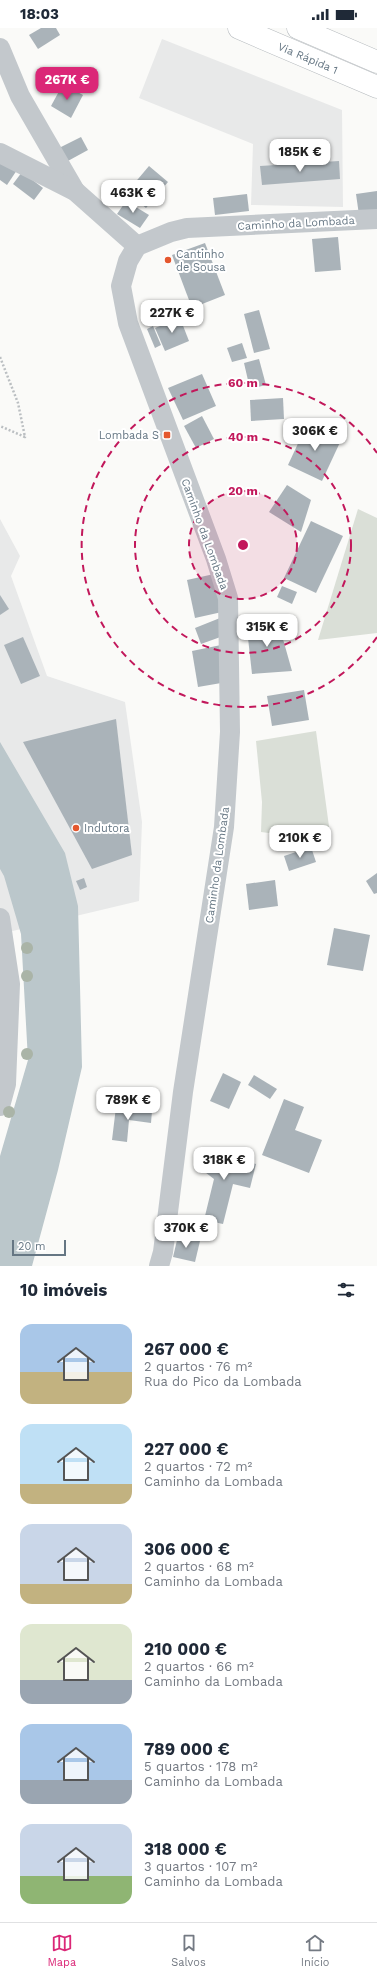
<!DOCTYPE html>
<html lang="pt">
<head>
<meta charset="utf-8">
<style>
  body { margin:0; font-family:"Work Sans",sans-serif; background:#f2f2f3; color:#1f2937; height:100vh; display:flex; flex-direction:column; font-size:15px; white-space:nowrap }
  * { box-sizing:border-box; margin:0 }
  p { font-size:13px; color:#747a83 }
  .icon { flex:none; width:22px; height:22px; fill:none; stroke:currentColor; stroke-width:2; stroke-linecap:round; stroke-linejoin:round }
  .map { position:relative; height:1238px; overflow:hidden }
  .drawer { display:flex; flex-direction:column; background:#fff; flex:1 }
  .drawer>* { flex:none }
  .scale { position:absolute; left:12px; bottom:10px; width:54px; box-sizing:border-box; padding-left:4px; border:2px solid #657683; border-top:0; font-size:11px; line-height:14px; white-space:nowrap; color:#657683; -webkit-text-stroke:3px #fff; paint-order:stroke }
  .price { position:absolute; translate:-50% -34px; padding:0 9px; border-radius:8px; background:#fff; color:#222; font-size:13px; line-height:26px; filter:drop-shadow(0 1px 2px #0008) }
  .price::after { content:''; position:absolute; left:50%; top:24px; width:12px; height:9px; margin-left:-6px; background:inherit; clip-path:polygon(0 0,100% 0,50% 100%) }
  .price.current { background:#db2777; color:#fff }
  ul { padding:0; list-style:none }
  li { display:flex; align-items:center; gap:12px; height:100px; padding:0 20px }
  li span { display:grid; place-items:center; flex:none; width:112px; height:80px; border-radius:12px; color:#555 }
  li>.icon { margin-inline-start:auto }
  span .icon { width:48px; height:48px; fill:#fffc; stroke-width:1 }
  li b { font-size:17px }
  h2 { display:flex; justify-content:space-between; align-items:center; height:48px; padding:0 20px; font-size:17px }
  .status { display:flex; justify-content:space-between; align-items:center; height:28px; padding:0 20px; background:#fff; direction:ltr }
  .status svg { height:11px; fill:currentColor }
  .dock { display:flex; justify-content:space-around; align-items:center; height:56px; border-top:1px solid #e0e1e3; background:#fff; font-size:11px; color:#747a83 }
  .dock a { display:grid; justify-items:center; gap:2px }
  .dock .current { color:#db2777 }
  .map>svg:first-child { display:block }
  .built { fill:#e8e9e9 }
  .green { fill:#dadfd7 }
  .water { fill:#bbc7cb }
  .building { fill:#aab3b9 }
  .lines { fill:none; stroke-linecap:round; stroke-linejoin:round }
  .highway-casing { stroke:#b4b9bd; stroke-width:23 }
  .path { stroke:#bbbfc2; stroke-width:2.5; stroke-dasharray:2 2; stroke-linecap:butt }
  .minor { stroke:#c3c8cc; stroke-width:20 }
  .highway { stroke:#fff; stroke-width:22 }
  .tree { fill:#aab4a7 }
  .ring { fill:none; stroke:#c2185b; stroke-width:2; stroke-dasharray:7 5 }
  .poi-dot { fill:#e4572e; stroke:#fff; stroke-width:1.5 }
  .labels { text-anchor:middle; stroke-width:4; stroke-linejoin:round; paint-order:stroke }
  .street-label { font-size:11px; fill:#657683; stroke:#fff }
  .poi-label { font-size:11px; fill:#657683; stroke:#fff; text-anchor:start }
  .centre { fill:#c2185b; stroke:#fff; stroke-width:2 }
  .ring-label { font-size:12px; text-anchor:middle; font-weight:bold; fill:#c2185b; stroke:#fff; stroke-width:4; stroke-linejoin:round; paint-order:stroke }
</style>
</head>
<body>
<div class="status"><b>18:03</b><svg viewBox="0 0 49 12"><path d="M0 12V9h3v3zM5 12V6h3v6zM10 12V3h3v9zM15 12V0h3v12zM26 1h20v11H26zM47 4h2v5h-2z"/></svg></div>
<div class="map">
<svg width="377" height="1238" viewBox="0 0 377 1238">
  <rect width="100%" height="100%" fill="#fafaf8"/>
  <g class="built">
    <path d="M162 11 342 82 343 179 251 177 253 116 139 70Z"/>
    <path d="M0 491 20 528 11 548 47 648 125 674 142 794 139 873 0 906Z"/>
  </g>
  <g class="green">
    <path d="M358 481 377 490V605L318 612Z"/>
    <path d="M316 703 331 813 261 804 262 774 256 713Z"/>
  </g>
  <path class="water" d="M0 714 65 825 78 878 82 1039 58 1142 32 1238H0V1128L28 1032 21 906 4 848 0 841Z"/>
  <g class="building">
    <path d="M41 0H56L60 7 38 21 29 7Z"/>
    <path d="M63 56 83 67 71 90 51 78Z"/>
    <path d="M81 109 88 122 66 134 59 120Z"/>
    <path d="M0 130 17 142 7 157 0 152Z"/>
    <path d="M339 133 340 151 262 157 260 138Z"/>
    <path d="M149 138 168 154 146 180 127 164Z"/>
    <path d="M22 144 43 160 34 172 13 156Z"/>
    <path d="M377 163V184L359 187 356 166Z"/>
    <path d="M247 166 249 183 215 187 213 170Z"/>
    <path d="M126 173 149 187 140 200 117 186Z"/>
    <path d="M338 209 341 242 315 244 312 211Z"/>
    <path d="M205 215 225 267 192 280 172 227Z"/>
    <path d="M259 282 270 321 254 325 244 286Z"/>
    <path d="M180 290 189 313 165 323 155 300Z"/>
    <path d="M153 298 161 317 155 320 147 301Z"/>
    <path d="M242 315 247 330 232 334 227 320Z"/>
    <path d="M259 331 266 357 250 361 244 335Z"/>
    <path d="M202 346 216 378 183 392 168 360Z"/>
    <path d="M283 370 284 391 251 393 250 372Z"/>
    <path d="M202 388 214 411 196 420 184 398Z"/>
    <path d="M308 394 342 410 322 453 288 437Z"/>
    <path d="M287 457 311 472 301 504 269 484Z"/>
    <path d="M311 493 343 508 316 565 284 550Z"/>
    <path d="M214 546 222 584 195 590 187 552Z"/>
    <path d="M282 558 297 564 292 576 277 569Z"/>
    <path d="M0 567 9 581 0 587Z"/>
    <path d="M220 590 226 607 201 616 195 600Z"/>
    <path d="M246 592 279 597 292 643 252 646Z"/>
    <path d="M23 609 40 648 21 656 4 617Z"/>
    <path d="M221 617 227 654 198 659 192 623Z"/>
    <path d="M304 662 309 692 272 698 267 668Z"/>
    <path d="M116 691 132 827 92 841 23 714Z"/>
    <path d="M311 819 316 834 289 843 284 828Z"/>
    <path d="M377 845V865L374 866 366 853Z"/>
    <path d="M84 850 87 859 80 862 76 853Z"/>
    <path d="M275 852 278 878 249 882 246 856Z"/>
    <path d="M334 900 370 907 363 943 327 937Z"/>
    <path d="M223 1045 241 1054 229 1081 210 1073Z"/>
    <path d="M254 1047 277 1061 270 1071 248 1057Z"/>
    <path d="M284 1071 304 1079 295 1102 322 1112 309 1145 262 1127Z"/>
    <path d="M116 1079 152 1083 151 1095 129 1092 127 1114 112 1112Z"/>
    <path d="M201 1122 256 1136 250 1160 233 1156 223 1196 204 1192 214 1151 197 1138Z"/>
    <path d="M178 1208 200 1213 195 1234 173 1229Z"/>
  </g>
  <g class="lines">
    <defs>
      <g id="highway">
        <path d="M239 0 377 59"/>
        <path d="M298 0 377 34"/>
      </g>
    </defs>
    <use href="#highway" class="highway-casing"/>
    <path class="path" d="M0 329 18 375 25 409 0 398"/>
    <g class="minor">
      <path d="M0 20 20 68 75 163"/>
      <path d="M0 125 75 163 137 218"/>
      <path d="M0 890 10 956 6 1056 0 1078"/>
      <path d="M159 1238 163 1224 183 1064 224 799 230 704 228 570 216 531 128 295 121 258 128 233 137 218 171 204 187 200 377 191"/>
    </g>
    <use href="#highway" class="highway"/>
  </g>
  <g class="tree">
    <circle cx="27" cy="920" r="6"/>
    <circle cx="27" cy="948" r="6"/>
    <circle cx="27" cy="1026" r="6"/>
    <circle cx="9" cy="1084" r="6"/>
  </g>
  <circle cx="243" cy="517" r="54" fill="#c2185b" fill-opacity=".12"/>
  <g class="ring">
    <circle cx="243" cy="517" r="54"/>
    <circle cx="243" cy="517" r="108"/>
    <path d="M377 609A162 162 0 1 1 377 425"/>
  </g>
  <g class="poi-dot">
    <circle cx="168" cy="232" r="4"/>
    <rect x="163" y="403" width="8" height="8" rx="2"/>
    <circle cx="76" cy="800" r="4"/>
  </g>
  <g class="labels">
    <g class="street-label">
      <text transform="translate(308 30) rotate(23)" y="4">Via Rápida 1</text>
      <text transform="translate(296 195) rotate(-3)" y="4">Caminho da Lombada</text>
      <text transform="translate(205 506) rotate(70)" y="4">Caminho da Lombada</text>
      <text transform="translate(217 837) rotate(-82)" y="4">Caminho da Lombada</text>
    </g>
    <g class="poi-label">
      <text x="176" y="230">Cantinho<tspan x="176" dy="13">de Sousa</tspan></text>
      <text x="159" y="411" text-anchor="end">Lombada S</text>
      <text x="84" y="804">Indutora</text>
    </g>
  </g>
  <circle cx="243" cy="517" r="6" class="centre"/>
  <g class="ring-label">
    <text x="243" y="359">60 m</text>
    <text x="243" y="413">40 m</text>
    <text x="243" y="467">20 m</text>
  </g>
</svg>
<div class="scale">20 m</div>
<b class="price current" style="left:67px;top:73px">267K €</b>
<b class="price" style="left:300px;top:145px">185K €</b>
<b class="price" style="left:133px;top:186px">463K €</b>
<b class="price" style="left:172px;top:306px">227K €</b>
<b class="price" style="left:315px;top:424px">306K €</b>
<b class="price" style="left:267px;top:620px">315K €</b>
<b class="price" style="left:300px;top:831px">210K €</b>
<b class="price" style="left:128px;top:1093px">789K €</b>
<b class="price" style="left:224px;top:1153px">318K €</b>
<b class="price" style="left:186px;top:1221px">370K €</b>
</div>
<section class="drawer">
<h2>10 imóveis<svg class="icon" aria-label="filters" viewBox="0 0 24 24"><path d="M4 7h16M4 17h16"/><circle cx="9" cy="7" r="2"/><circle cx="15" cy="17" r="2"/></svg></h2>
<ul>
<li><span style="background:linear-gradient(#a9c7e8 60%,#c2b280 0)"><svg class="icon" aria-label="home" viewBox="0 0 24 24"><path d="M3 11l9-7 9 7M6 9v11h12V9"/></svg></span><div><b>267 000 €</b><p>2 quartos · 76 m²</p><p>Rua do Pico da Lombada</p></div></li>
<li><span style="background:linear-gradient(#bfe0f5 75%,#c2b280 0)"><svg class="icon" aria-label="home" viewBox="0 0 24 24"><path d="M3 11l9-7 9 7M6 9v11h12V9"/></svg></span><div><b>227 000 €</b><p>2 quartos · 72 m²</p><p>Caminho da Lombada</p></div></li>
<li><span style="background:linear-gradient(#c9d6e8 75%,#c2b280 0)"><svg class="icon" aria-label="home" viewBox="0 0 24 24"><path d="M3 11l9-7 9 7M6 9v11h12V9"/></svg></span><div><b>306 000 €</b><p>2 quartos · 68 m²</p><p>Caminho da Lombada</p></div></li>
<li><span style="background:linear-gradient(#dfe7d0 70%,#9aa5b1 0)"><svg class="icon" aria-label="home" viewBox="0 0 24 24"><path d="M3 11l9-7 9 7M6 9v11h12V9"/></svg></span><div><b>210 000 €</b><p>2 quartos · 66 m²</p><p>Caminho da Lombada</p></div></li>
<li><span style="background:linear-gradient(#a9c7e8 70%,#9aa5b1 0)"><svg class="icon" aria-label="home" viewBox="0 0 24 24"><path d="M3 11l9-7 9 7M6 9v11h12V9"/></svg></span><div><b>789 000 €</b><p>5 quartos · 178 m²</p><p>Caminho da Lombada</p></div></li>
<li><span style="background:linear-gradient(#c9d6e8 65%,#8fb573 0)"><svg class="icon" aria-label="home" viewBox="0 0 24 24"><path d="M3 11l9-7 9 7M6 9v11h12V9"/></svg></span><div><b>318 000 €</b><p>3 quartos · 107 m²</p><p>Caminho da Lombada</p></div></li>
</ul>
</section>
<nav class="dock">
<a class="current"><svg class="icon" aria-label="map" viewBox="0 0 24 24"><path d="M3 6l6-2 6 2 6-2v14l-6 2-6-2-6 2zM9 4v14M15 6v14"/></svg>Mapa</a>
<a><svg class="icon" aria-label="saved" viewBox="0 0 24 24"><path d="M7 4h10v16l-5-4-5 4z"/></svg>Salvos</a>
<a><svg class="icon" aria-label="home" viewBox="0 0 24 24"><path d="M3 11l9-7 9 7M6 9v11h12V9"/></svg>Início</a>
</nav>
</body>
</html>
